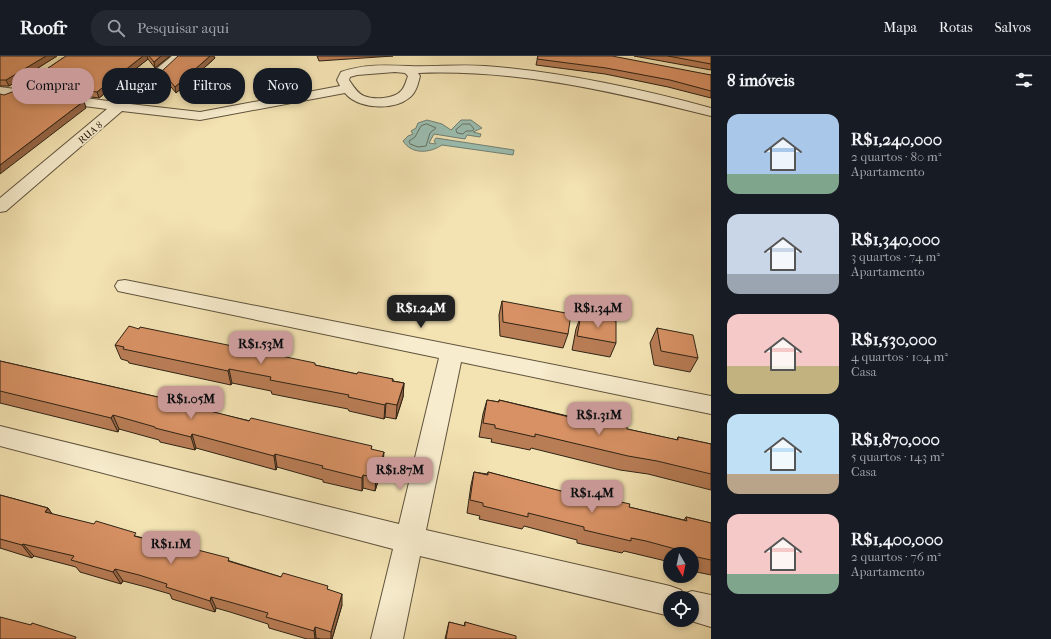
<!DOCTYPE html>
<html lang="pt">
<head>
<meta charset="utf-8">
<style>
  body { margin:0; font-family:"IM FELL French Canon",serif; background:#242831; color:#f1f3f6; height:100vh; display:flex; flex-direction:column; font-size:15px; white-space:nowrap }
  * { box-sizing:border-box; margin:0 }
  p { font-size:13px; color:#9ea1a6 }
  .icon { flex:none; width:22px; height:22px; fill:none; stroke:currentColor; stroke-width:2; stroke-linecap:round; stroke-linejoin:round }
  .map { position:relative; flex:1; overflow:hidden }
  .side { display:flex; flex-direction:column; background:#171b24; width:340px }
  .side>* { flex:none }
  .banner { position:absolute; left:12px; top:12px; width:380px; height:36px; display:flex; gap:8px }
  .needle { width:26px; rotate:171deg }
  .controls { position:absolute; left:663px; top:491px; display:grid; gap:8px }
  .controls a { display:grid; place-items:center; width:36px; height:36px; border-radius:50%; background:#171b24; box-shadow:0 2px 6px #0003; font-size:20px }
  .price { position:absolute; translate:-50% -34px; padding:0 9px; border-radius:8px; background:#c59692; color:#111; font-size:13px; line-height:26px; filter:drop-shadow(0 1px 2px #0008) }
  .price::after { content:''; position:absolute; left:50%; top:24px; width:12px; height:9px; margin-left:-6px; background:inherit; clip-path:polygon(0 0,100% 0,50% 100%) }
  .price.on { background:#222; color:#fff }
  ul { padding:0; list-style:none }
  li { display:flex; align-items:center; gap:12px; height:100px; padding:0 16px }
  li span { display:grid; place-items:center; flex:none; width:112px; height:80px; border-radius:12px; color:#555 }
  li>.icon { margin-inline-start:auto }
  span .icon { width:48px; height:48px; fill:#fffc; stroke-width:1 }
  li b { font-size:17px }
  h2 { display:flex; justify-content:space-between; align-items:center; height:48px; padding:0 16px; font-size:17px }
  .chip { padding:0 14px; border-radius:16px; background:#171b24; box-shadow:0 2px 6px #0003; font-size:14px; line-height:36px }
  .chip.on { background:#c59692; color:#111 }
  header { display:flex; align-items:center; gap:24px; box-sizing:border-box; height:56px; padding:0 20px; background:#171b24; border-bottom:1px solid #363941 }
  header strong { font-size:19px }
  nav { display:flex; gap:22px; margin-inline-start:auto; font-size:14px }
  .search { width:280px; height:36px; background:#242831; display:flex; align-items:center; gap:10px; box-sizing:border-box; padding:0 14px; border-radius:16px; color:#9ea1a6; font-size:15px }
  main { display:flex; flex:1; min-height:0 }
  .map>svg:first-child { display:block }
  .water { fill:#9bbdb0; stroke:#6f7f72 }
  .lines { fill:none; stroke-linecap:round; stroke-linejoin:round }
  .shore { stroke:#647062; stroke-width:1 }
  .street-casing { stroke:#5f533c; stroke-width:2 }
  .street { fill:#f7eccd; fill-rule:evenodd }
  .wall { fill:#b97d56; stroke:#2e2315 }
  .shaded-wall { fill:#966646; stroke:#2e2315 }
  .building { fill:#d79164; stroke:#2e2315 }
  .labels { text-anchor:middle; stroke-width:3.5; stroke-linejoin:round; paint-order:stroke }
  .far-street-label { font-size:10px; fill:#2e2315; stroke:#f7eccd }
</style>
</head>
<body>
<header>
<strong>Roofr</strong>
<div class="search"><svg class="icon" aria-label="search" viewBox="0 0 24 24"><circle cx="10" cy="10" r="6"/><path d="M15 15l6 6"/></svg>Pesquisar aqui</div>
<nav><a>Mapa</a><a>Rotas</a><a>Salvos</a></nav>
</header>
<main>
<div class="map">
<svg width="711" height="583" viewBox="0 0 711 583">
  <rect width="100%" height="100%" fill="#f3e2b2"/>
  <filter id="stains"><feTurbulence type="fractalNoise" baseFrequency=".005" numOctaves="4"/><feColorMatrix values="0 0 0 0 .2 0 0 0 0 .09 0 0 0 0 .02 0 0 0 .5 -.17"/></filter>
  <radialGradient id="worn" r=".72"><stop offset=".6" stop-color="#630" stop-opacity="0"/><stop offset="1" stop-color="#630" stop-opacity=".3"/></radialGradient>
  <path class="water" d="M427 64 442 68 451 74 461 64H471L482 72 473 76 481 78 480 81 467 79 465 83 434 78 429 87 436 88 434 85 436 82 514 94 513 99 442 89C430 97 412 99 403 85L408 80 413 78 411 75 416 72 418 67Z"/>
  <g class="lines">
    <g class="shore">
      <path d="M427 68 436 72 430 77 426 90 418 91 410 88 409 85 415 81 421 70Z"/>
      <path d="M463 68H470L474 73 472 75H466L463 78 457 77 456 74Z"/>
    </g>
    <defs>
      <g id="street">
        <path d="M172 0H185L130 48 200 56 340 30 337 24 341 16C363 8 386 9 409 10 434 11 460 8 485 10 562 16 637 32 711 52V60C614 36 519 13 418 17L420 20C418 28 416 37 409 42 393 55 358 53 345 37L200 64 122 55 6 155 0 156V142L107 53 0 39V31L116 46ZM395 16 405 17 408 20C406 25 405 31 401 35 394 43 374 44 364 40 358 38 353 30 349 24L350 21 357 19Z"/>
        <path d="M125 224 711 340V358L461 306 426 474 670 530 681 534 683 538 692 535 711 539V571L688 564H692V542H670V560L420 500 403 583H371L393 493 0 390V370L399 468 439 302 118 235 115 230 118 225Z"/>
      </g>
    </defs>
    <use href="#street" class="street-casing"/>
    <use href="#street" class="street"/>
  </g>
  <g class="wall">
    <path d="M0 0H57L9 30H0Z"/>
    <path d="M66 0H170L155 12 148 3 99 42 28 33 26 27Z"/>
    <path d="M317 0H393L319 5Z"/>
    <path d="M538 0 711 19V42L668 31 605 18 536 9Z"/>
    <path d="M634 0H711V14Z"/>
    <path d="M215 2 176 37 163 21 162 15Z"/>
    <path d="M502 245 568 278 563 292 500 280 499 259Z"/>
    <path d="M581 259 616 287 610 301 572 294 576 273Z"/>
    <path d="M657 272 698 302 690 316 654 309 650 287Z"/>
    <path d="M115 289 315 309 357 318 393 323V325L404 327 403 341 396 363 385 361 384 363 349 355 348 353 272 338 271 335 232 327 231 329 129 307 128 305 121 303Z"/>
    <path d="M0 305 206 352 207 355 372 393 383 409 375 435 363 432 362 435 323 426V424L277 411 276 414 196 392 195 394 160 386 159 384 119 373 118 376 0 347Z"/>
    <path d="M487 344 499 346V344L585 364 586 362 627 373 677 384 678 381 711 388V434L648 418 620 414 531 392 530 394 491 386 492 383 479 381 483 358Z"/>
    <path d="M474 416 487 418 488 416 583 441 585 438 629 451 684 464 686 461 711 467V519L692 515V498H670V506L624 495 622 497 577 487V484L524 470 522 473 479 463 480 460 467 457 471 429Z"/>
    <path d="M0 439 48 452 52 458 230 505 281 521 328 534 342 549 332 583H321L316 582V583H307L269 572 268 568 230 556 216 552 215 556 172 543 170 538 146 531 123 525 121 528 80 516 76 511 34 500 32 502 0 492Z"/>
    <path d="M449 566 464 570 465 566 516 583H445Z"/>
  </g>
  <g class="shaded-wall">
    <path d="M46 0H57L9 30 6 24Z"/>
    <path d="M143 0H147L148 3 99 42 97 36Z"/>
    <path d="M161 0H170L155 12 154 6Z"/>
    <path d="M210 0H214L215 2 176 37 175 31Z"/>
    <path d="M84 45 86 52 0 118V109Z"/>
    <path d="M229 313 232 327 231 329 228 315Z"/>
    <path d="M404 327 403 341 396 363 397 349Z"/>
    <path d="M386 347 385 361 384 363 385 349Z"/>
    <path d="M113 359 119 373 118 376 111 362Z"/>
    <path d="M192 378 196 392 195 394 191 381Z"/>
    <path d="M384 396 383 409 375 435 376 422Z"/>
    <path d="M275 398 277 411 276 414 274 400Z"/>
    <path d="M363 419V432L362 435V422Z"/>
    <path d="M48 452 57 465 45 456Z"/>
    <path d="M23 488 34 500 32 502 22 489Z"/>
    <path d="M115 513 123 525 121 528 113 516Z"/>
    <path d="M342 538V549L332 583H331V576Z"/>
    <path d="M211 541 216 552 215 556 210 545Z"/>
    <path d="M315 571 316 582V583H315L314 575Z"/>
  </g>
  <g class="building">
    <path d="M0 0H46L6 24H0Z"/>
    <path d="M66 0H143L97 36 26 27Z"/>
    <path d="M149 0H161L154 6Z"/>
    <path d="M178 0H210L175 31 162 15Z"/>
    <path d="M538 0H612L711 19V35L670 24 606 12 537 3Z"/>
    <path d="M668 0H711V8Z"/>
    <path d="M12 36 84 45 0 109V38L4 39Z"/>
    <path d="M502 245 571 258 568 278 503 266Z"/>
    <path d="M581 259 616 265V287L577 280Z"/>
    <path d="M129 270 139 273 140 271 315 307V309L357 318 358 316 393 323 392 325 404 327 397 349 386 347 385 349 348 341 349 339 270 324 271 321 229 313 228 315 123 293 124 291 115 289Z"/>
    <path d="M657 272 693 279 698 302 661 295Z"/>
    <path d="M0 305 206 352V354L249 365 251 362 324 379 372 390 371 393 384 396 376 422 363 419 362 422 322 412 323 410 275 398 274 400 192 378 191 381 155 372V371L113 359 111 362 0 335Z"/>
    <path d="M487 344 499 346V344L586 365V362L627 371V373L678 384V381L711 388V418L657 405 628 400 535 378V381L495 372V369L483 367Z"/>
    <path d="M474 416 488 419V416L584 441 585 438 630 448 629 451 687 465 686 461 711 467V504L692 500V498H691L690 497 646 485 631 482V485L584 474V471L528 457V461L483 450V447L470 444Z"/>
    <path d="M0 439 48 452 45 456 94 468 96 465 136 477 134 480 185 493 186 491 229 502 228 505 281 521 283 517 328 530 327 533 342 538 331 576 315 571 314 575 266 561 268 557 226 545 211 541 210 545 166 531 167 528 139 519 115 513 113 516 71 504 74 500 23 488 22 489 0 483Z"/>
    <path d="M0 561 31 569 32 567 76 581 75 583H0Z"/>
    <path d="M449 566 465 570V566L516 580V583H446Z"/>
  </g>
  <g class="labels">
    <g class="far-street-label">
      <text transform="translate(90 76) rotate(-40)" y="4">RUA 8</text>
    </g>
  </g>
  <rect width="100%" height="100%" filter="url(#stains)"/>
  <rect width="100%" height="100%" fill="url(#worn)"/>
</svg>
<div class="controls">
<a><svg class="needle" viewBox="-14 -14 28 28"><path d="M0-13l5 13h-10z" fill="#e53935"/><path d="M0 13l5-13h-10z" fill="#9ea1a6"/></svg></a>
<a><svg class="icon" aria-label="locate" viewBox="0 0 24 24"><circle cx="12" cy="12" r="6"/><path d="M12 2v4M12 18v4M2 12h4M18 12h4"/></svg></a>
</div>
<b class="price on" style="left:421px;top:273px">R$1.24M</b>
<b class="price" style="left:598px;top:273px">R$1.34M</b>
<b class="price" style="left:261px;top:309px">R$1.53M</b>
<b class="price" style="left:191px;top:364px">R$1.05M</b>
<b class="price" style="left:599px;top:380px">R$1.31M</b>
<b class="price" style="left:400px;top:435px">R$1.87M</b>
<b class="price" style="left:592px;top:458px">R$1.4M</b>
<b class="price" style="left:171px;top:509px">R$1.1M</b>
<div class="banner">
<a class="chip on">Comprar</a>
<a class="chip">Alugar</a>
<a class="chip">Filtros</a>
<a class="chip">Novo</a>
</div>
</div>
<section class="side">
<h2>8 imóveis<svg class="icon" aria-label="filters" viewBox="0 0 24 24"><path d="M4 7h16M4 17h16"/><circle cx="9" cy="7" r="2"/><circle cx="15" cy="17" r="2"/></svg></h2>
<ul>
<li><span style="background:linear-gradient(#a9c7e8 75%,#7fa58c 0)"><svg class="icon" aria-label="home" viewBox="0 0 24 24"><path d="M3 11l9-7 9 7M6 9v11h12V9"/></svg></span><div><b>R$1,240,000</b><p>2 quartos · 80 m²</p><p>Apartamento</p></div></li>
<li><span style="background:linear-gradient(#c9d6e8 75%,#9aa5b1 0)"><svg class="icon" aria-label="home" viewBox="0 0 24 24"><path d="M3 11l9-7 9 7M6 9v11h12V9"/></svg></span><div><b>R$1,340,000</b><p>3 quartos · 74 m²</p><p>Apartamento</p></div></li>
<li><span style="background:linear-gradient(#f6c9c9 65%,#c2b280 0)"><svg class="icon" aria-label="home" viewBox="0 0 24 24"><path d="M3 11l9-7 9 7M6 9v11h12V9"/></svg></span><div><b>R$1,530,000</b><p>4 quartos · 104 m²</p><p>Casa</p></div></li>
<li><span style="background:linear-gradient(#bfe0f5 75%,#b9a48a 0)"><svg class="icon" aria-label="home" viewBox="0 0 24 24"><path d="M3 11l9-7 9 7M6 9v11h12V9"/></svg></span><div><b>R$1,870,000</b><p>5 quartos · 143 m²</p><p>Casa</p></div></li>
<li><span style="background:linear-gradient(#f6c9c9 75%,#7fa58c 0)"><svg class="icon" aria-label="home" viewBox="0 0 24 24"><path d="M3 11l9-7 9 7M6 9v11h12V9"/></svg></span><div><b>R$1,400,000</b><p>2 quartos · 76 m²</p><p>Apartamento</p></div></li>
</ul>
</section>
</main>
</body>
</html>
